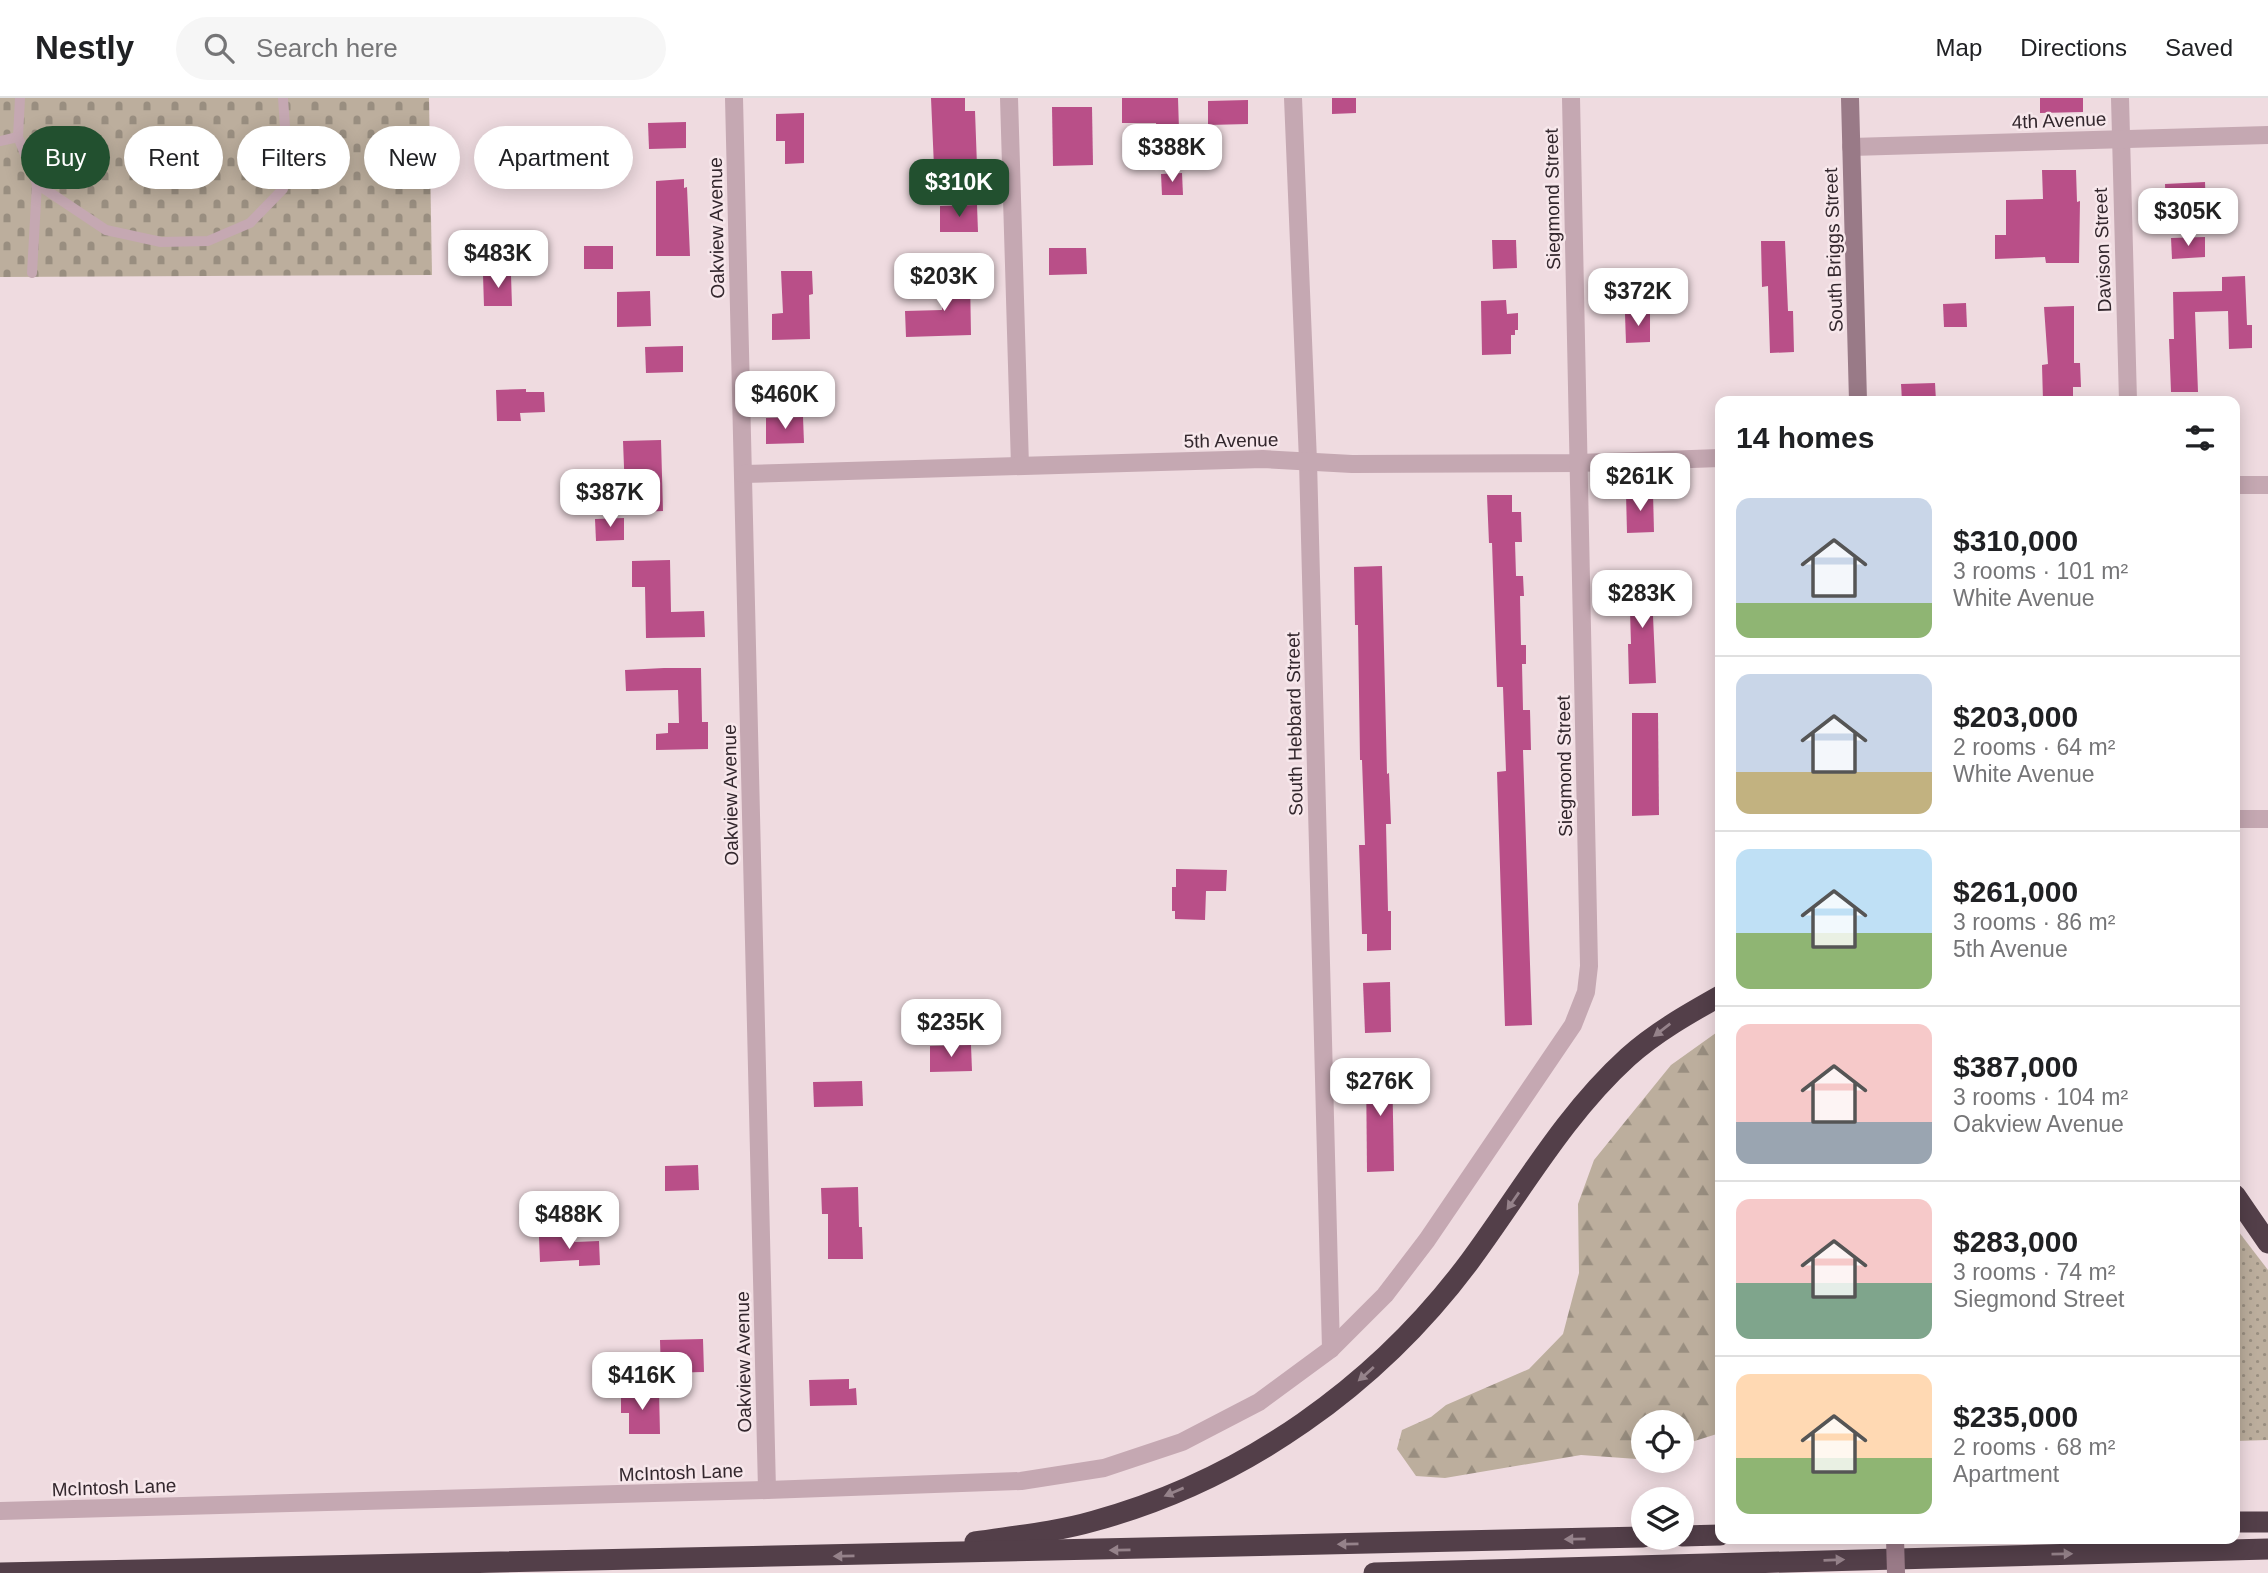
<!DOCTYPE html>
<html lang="en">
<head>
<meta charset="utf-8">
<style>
  body { margin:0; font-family:Arial,sans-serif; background:#f6f6f6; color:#202124; height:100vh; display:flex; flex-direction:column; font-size:26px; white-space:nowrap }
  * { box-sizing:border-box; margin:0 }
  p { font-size:23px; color:#757577 }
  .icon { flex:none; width:38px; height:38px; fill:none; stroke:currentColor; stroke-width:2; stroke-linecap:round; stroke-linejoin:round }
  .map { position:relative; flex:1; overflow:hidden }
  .panel { position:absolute; left:1715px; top:298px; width:525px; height:1148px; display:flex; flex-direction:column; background:#fff; border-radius:14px; box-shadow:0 4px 18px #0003 }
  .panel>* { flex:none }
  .banner { position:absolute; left:21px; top:28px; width:665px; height:63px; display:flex; gap:14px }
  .fabs { position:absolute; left:1631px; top:1312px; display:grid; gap:14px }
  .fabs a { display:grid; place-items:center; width:63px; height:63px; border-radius:50%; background:#fff; box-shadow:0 4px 18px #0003; font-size:35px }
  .price { position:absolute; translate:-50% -60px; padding:0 16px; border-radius:14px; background:#fff; color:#222; font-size:23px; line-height:46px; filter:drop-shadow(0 2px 4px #0008) }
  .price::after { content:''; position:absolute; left:50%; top:42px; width:21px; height:16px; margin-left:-10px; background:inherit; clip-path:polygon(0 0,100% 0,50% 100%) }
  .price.selected { background:#22502f; color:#fff }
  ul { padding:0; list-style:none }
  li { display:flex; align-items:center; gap:21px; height:175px; padding:0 21px }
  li+li { border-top:2px solid #e0e0e0 }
  li span { display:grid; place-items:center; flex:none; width:196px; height:140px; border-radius:14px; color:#555 }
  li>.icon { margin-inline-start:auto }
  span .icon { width:84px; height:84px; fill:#fffc; stroke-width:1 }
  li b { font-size:30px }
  h2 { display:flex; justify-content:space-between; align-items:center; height:84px; padding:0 21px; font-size:30px }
  .tag { padding:0 24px; border-radius:32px; background:#fff; box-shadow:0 4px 18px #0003; font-size:24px; line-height:63px }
  .tag.selected { background:#22502f; color:#fff }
  header { display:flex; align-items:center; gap:42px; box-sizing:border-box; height:98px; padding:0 35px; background:#fff; border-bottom:2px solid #e0e0e0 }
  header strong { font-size:33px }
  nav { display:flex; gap:38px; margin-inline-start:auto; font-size:24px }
  .search { width:490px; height:63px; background:#f6f6f6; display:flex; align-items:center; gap:18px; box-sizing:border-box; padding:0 24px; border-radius:38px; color:#757577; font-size:26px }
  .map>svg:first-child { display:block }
  .grass { fill:url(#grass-dots) }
  .forest { fill:url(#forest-firs) }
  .cemetery { fill:url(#cemetery-stones) }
  .building { fill:#b94f88 }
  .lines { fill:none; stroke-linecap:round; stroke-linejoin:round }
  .lane { stroke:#c5a8b2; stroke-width:10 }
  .street { stroke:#c5a8b2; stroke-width:18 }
  .secondary { stroke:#997a87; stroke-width:18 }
  .highway { stroke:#533f49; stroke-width:21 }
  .secondary-bridge { stroke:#997a87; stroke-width:18 }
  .oneway { fill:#95828a }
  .labels { text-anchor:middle; stroke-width:5; stroke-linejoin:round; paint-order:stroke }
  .street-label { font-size:19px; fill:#33272d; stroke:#f7e7eb }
</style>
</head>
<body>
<header>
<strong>Nestly</strong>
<div class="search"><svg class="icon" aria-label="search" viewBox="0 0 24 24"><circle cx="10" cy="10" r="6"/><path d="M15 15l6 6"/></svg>Search here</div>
<nav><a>Map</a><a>Directions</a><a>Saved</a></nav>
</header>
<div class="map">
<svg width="2268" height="1475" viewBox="0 0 2268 1475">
  <defs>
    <pattern id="grass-dots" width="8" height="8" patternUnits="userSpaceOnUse" patternTransform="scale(1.75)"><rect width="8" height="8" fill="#bcae9d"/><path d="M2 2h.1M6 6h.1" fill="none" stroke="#998e80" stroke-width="1.8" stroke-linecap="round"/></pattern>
    <pattern id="forest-firs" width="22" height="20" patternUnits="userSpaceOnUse" patternTransform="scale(1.75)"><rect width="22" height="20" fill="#bcae9d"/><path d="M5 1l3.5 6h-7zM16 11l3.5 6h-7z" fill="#998e80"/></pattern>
    <pattern id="cemetery-stones" width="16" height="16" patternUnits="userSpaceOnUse" patternTransform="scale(1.75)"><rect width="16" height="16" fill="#bcae9d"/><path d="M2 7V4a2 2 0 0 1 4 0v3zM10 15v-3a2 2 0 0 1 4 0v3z" fill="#998e80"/></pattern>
  </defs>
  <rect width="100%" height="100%" fill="#efdbe0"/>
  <path class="grass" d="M2235 1129 2268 1172V1342L2235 1343Z"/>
  <path class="forest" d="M1720 932V1335L1682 1347V1325H1643V1359L1637 1361 1581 1357 1445 1380 1416 1378 1397 1351 1402 1332 1431 1319 1446 1307 1529 1271 1563 1236 1579 1175 1578 1106 1594 1062 1671 967Z"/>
  <path class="cemetery" d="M0 0H429L432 177 0 179Z"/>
  <g class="building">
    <path d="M931 0H965V13H975L977 68 934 69Z"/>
    <path d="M1122 0H1178L1179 32 1157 33 1156 25H1122Z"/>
    <path d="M1332 0H1356V15L1332 16Z"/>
    <path d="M2040 0H2083V14L2040 15Z"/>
    <path d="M1248 2V26L1208 27V3Z"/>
    <path d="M1052 9H1092L1093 67 1053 68Z"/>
    <path d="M804 15V65L785 66V43H776V16Z"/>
    <path d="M686 24V50L649 51 648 25Z"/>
    <path d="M2042 72H2076L2077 104 2080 103 2079 165H2046L2045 159 1995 161V137H2006V102L2043 101Z"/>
    <path d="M1182 75 1183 97H1162L1161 76Z"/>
    <path d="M684 81V90L687 89 690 158H656V83Z"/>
    <path d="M2205 84 2206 111 2166 112 2165 86Z"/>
    <path d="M977 107 978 134H940V108Z"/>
    <path d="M2205 139V159L2172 161 2171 140Z"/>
    <path d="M1492 142H1516L1517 170 1493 171Z"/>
    <path d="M1761 143H1785L1788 213H1793L1794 254 1770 255 1768 188 1762 189Z"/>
    <rect x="584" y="148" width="29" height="23"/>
    <path d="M1049 150H1086L1087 176 1049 177Z"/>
    <path d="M781 173H812L813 196 809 197 810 241 772 242V216L783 215Z"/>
    <path d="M483 177H511L512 208H484Z"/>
    <path d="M2245 178 2247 227H2252V250L2229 251 2228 213 2195 214 2198 294H2171L2169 241H2174L2173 194 2222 193V179Z"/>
    <path d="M970 180 971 237 906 239 905 213 942 212V181Z"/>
    <path d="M650 193 651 228 617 229V194Z"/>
    <path d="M1506 202 1507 216 1518 215V232H1515V237H1511V256L1482 257 1481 203Z"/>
    <path d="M1966 205 1967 229H1944L1943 206Z"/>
    <path d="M2074 208V265H2080L2081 289H2073V303H2043L2042 267 2048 266 2044 209Z"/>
    <path d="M1625 216H1650V244L1626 245Z"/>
    <path d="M683 248V274L646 275 645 249Z"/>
    <path d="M1935 285 1936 303H1902L1901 286Z"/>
    <path d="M526 291V294H544L545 314 520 315 521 323H497L496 292Z"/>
    <path d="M803 319 804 345 766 346V320Z"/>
    <path d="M661 342 663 413 614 415 613 396 625 395 623 343Z"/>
    <path d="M1626 395H1653L1654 434 1627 435Z"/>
    <path d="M1487 397H1512V414H1521L1522 444H1515L1516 478H1523L1524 498H1520L1521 547H1526V566H1522L1523 612H1530L1531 652H1523L1532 927 1505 928 1497 674 1506 673 1503 589H1497L1492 445H1489Z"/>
    <path d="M624 420V442L596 443 595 421Z"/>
    <path d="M670 462 671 514 704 513 705 539 646 540 645 489H632V463Z"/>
    <path d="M1382 468 1387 676 1389 675 1391 726H1386L1388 813H1391V852L1367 853V836H1362L1359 747H1365L1362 662H1360L1358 527H1355L1354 469Z"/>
    <path d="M1656 478 1657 518H1653L1656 585 1629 586 1628 546H1631L1629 479Z"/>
    <path d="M664 570H701L702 624H708V651L656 652V636L668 635V625H679L678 592 626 593 625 572Z"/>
    <path d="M1632 615H1658L1659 717 1632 718Z"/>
    <path d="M1176 771 1227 772 1226 793H1206L1205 822 1175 821V813H1172V789H1176Z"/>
    <path d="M1390 884 1391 934 1365 935 1363 885Z"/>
    <path d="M971 947 972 973 930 974V948Z"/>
    <path d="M1392 965 1394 1073 1367 1074 1366 966Z"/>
    <path d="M862 983 863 1008 814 1009 813 984Z"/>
    <path d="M698 1067 699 1092 665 1093V1068Z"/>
    <path d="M858 1089 859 1129H862L863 1161H828V1116H822L821 1090Z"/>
    <path d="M574 1138 575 1144 599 1143 600 1167 579 1168V1162L540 1164 539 1139Z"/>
    <path d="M703 1241 704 1274 661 1275 660 1242Z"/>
    <path d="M849 1281V1291L856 1290 857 1307 810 1308 809 1282Z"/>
    <path d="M659 1293 660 1336H629V1315H621V1294Z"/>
  </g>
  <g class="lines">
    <g class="lane">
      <path d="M20 0 18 39 37 86 106 132 161 144 208 143 250 125 283 91 287 58 283 0"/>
      <path d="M0 43 18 39"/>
      <path d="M32 175 37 86"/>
    </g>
    <g class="street">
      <path d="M734 0 767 1392"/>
      <path d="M1009 0 1020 368"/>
      <path d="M1293 0 1308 363 1331 1251"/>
      <path d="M2120 0 2128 303"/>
      <path d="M1851 49 2268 37"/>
      <path d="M743 376 1263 361 1352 366 1578 365 1720 360"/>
      <path d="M2235 387H2268"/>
      <path d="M2235 721H2268"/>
      <path d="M0 1413 767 1392 1021 1383 1104 1370 1182 1344 1259 1304 1331 1251 1385 1197 1427 1142 1573 927 1586 894 1589 868 1571 0"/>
    </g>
    <path class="secondary" d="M1850 0 1858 303"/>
    <g class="highway">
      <path d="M2235 1097 2268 1145"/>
      <path d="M2235 1424H2268"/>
      <path d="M1682 1438 1720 1437"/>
      <path d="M975 1444C1014 1438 1056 1434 1094 1423 1244 1382 1377 1288 1470 1163 1521 1094 1564 1017 1628 959 1656 934 1688 916 1720 898"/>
      <path d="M0 1475 1643 1439"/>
      <path d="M1374 1475 2268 1451"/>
    </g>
    <path class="secondary-bridge" d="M1895 1440 1896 1475"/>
  </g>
  <defs><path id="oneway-solid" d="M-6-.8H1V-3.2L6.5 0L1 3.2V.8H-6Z" transform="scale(1.75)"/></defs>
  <g class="oneway">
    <use href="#oneway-solid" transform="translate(1662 932) rotate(142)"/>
    <use href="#oneway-solid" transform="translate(1513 1103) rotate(125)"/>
    <use href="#oneway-solid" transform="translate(1366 1276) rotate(138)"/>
    <use href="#oneway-solid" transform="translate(1174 1394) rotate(157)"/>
    <use href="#oneway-solid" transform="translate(1575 1441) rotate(179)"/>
    <use href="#oneway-solid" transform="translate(1348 1446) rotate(179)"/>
    <use href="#oneway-solid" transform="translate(1120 1452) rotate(179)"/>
    <use href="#oneway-solid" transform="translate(2062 1456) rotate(-1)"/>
    <use href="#oneway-solid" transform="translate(844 1458) rotate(179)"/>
    <use href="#oneway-solid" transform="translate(1834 1462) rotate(-2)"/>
  </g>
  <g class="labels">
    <g class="street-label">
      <text transform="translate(2059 22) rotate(-2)" y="7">4th Avenue</text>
      <text transform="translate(1552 101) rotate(-91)" y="7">Siegmond Street</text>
      <text transform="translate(716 130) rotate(-91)" y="7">Oakview Avenue</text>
      <text transform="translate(1833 152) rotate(-92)" y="7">South Briggs Street</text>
      <text transform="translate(2102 152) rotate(-92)" y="7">Davison Street</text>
      <text transform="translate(1231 342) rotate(-1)" y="7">5th Avenue</text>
      <text transform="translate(1294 626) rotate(-91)" y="7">South Hebbard Street</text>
      <text transform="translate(1564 668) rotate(-91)" y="7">Siegmond Street</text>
      <text transform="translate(730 697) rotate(-91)" y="7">Oakview Avenue</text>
      <text transform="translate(743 1264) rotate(-91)" y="7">Oakview Avenue</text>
      <text transform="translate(681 1374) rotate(-2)" y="7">McIntosh Lane</text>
      <text transform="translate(114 1389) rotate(-2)" y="7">McIntosh Lane</text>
    </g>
  </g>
</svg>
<div class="fabs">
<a><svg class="icon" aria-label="locate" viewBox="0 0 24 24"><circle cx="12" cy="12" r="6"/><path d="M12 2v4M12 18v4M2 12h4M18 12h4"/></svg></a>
<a><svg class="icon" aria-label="layers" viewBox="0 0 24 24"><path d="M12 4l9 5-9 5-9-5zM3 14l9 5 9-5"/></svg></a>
</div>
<b class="price" style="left:1172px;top:86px">$388K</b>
<b class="price selected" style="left:959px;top:121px">$310K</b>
<b class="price" style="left:2188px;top:150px">$305K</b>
<b class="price" style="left:498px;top:192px">$483K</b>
<b class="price" style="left:944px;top:215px">$203K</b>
<b class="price" style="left:1638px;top:230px">$372K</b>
<b class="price" style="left:785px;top:333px">$460K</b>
<b class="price" style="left:1640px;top:415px">$261K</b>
<b class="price" style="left:610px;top:431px">$387K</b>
<b class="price" style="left:1642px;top:532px">$283K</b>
<b class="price" style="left:951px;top:961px">$235K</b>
<b class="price" style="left:1380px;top:1020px">$276K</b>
<b class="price" style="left:569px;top:1153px">$488K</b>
<b class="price" style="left:642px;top:1314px">$416K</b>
<div class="banner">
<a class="tag selected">Buy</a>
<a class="tag">Rent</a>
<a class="tag">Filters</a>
<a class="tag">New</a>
<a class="tag">Apartment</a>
</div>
<section class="panel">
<h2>14 homes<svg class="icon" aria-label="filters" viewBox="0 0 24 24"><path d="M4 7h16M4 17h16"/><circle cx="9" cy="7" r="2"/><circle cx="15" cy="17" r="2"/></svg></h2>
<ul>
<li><span style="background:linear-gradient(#c9d6e8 75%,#8fb573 0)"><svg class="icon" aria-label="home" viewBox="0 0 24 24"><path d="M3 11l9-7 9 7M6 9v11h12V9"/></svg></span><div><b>$310,000</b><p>3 rooms · 101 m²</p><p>White Avenue</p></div></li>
<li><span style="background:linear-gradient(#c9d6e8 70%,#c2b280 0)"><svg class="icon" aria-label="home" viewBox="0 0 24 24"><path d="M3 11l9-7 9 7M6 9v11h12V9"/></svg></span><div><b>$203,000</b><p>2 rooms · 64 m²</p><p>White Avenue</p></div></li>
<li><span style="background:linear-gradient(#bfe0f5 60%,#8fb573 0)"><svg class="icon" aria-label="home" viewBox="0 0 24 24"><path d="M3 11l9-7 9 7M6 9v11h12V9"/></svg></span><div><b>$261,000</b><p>3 rooms · 86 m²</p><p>5th Avenue</p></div></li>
<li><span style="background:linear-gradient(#f6c9c9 70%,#9aa5b1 0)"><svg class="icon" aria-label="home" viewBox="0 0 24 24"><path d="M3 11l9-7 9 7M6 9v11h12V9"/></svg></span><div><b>$387,000</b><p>3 rooms · 104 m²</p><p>Oakview Avenue</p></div></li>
<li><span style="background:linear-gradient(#f6c9c9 60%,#7fa58c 0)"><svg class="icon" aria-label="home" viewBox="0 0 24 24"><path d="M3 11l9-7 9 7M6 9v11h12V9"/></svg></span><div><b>$283,000</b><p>3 rooms · 74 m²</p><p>Siegmond Street</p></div></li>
<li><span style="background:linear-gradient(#ffd9b3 60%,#8fb573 0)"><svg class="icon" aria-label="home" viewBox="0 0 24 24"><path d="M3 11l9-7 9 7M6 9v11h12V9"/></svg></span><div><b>$235,000</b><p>2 rooms · 68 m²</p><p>Apartment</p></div></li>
</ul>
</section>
</div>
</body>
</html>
